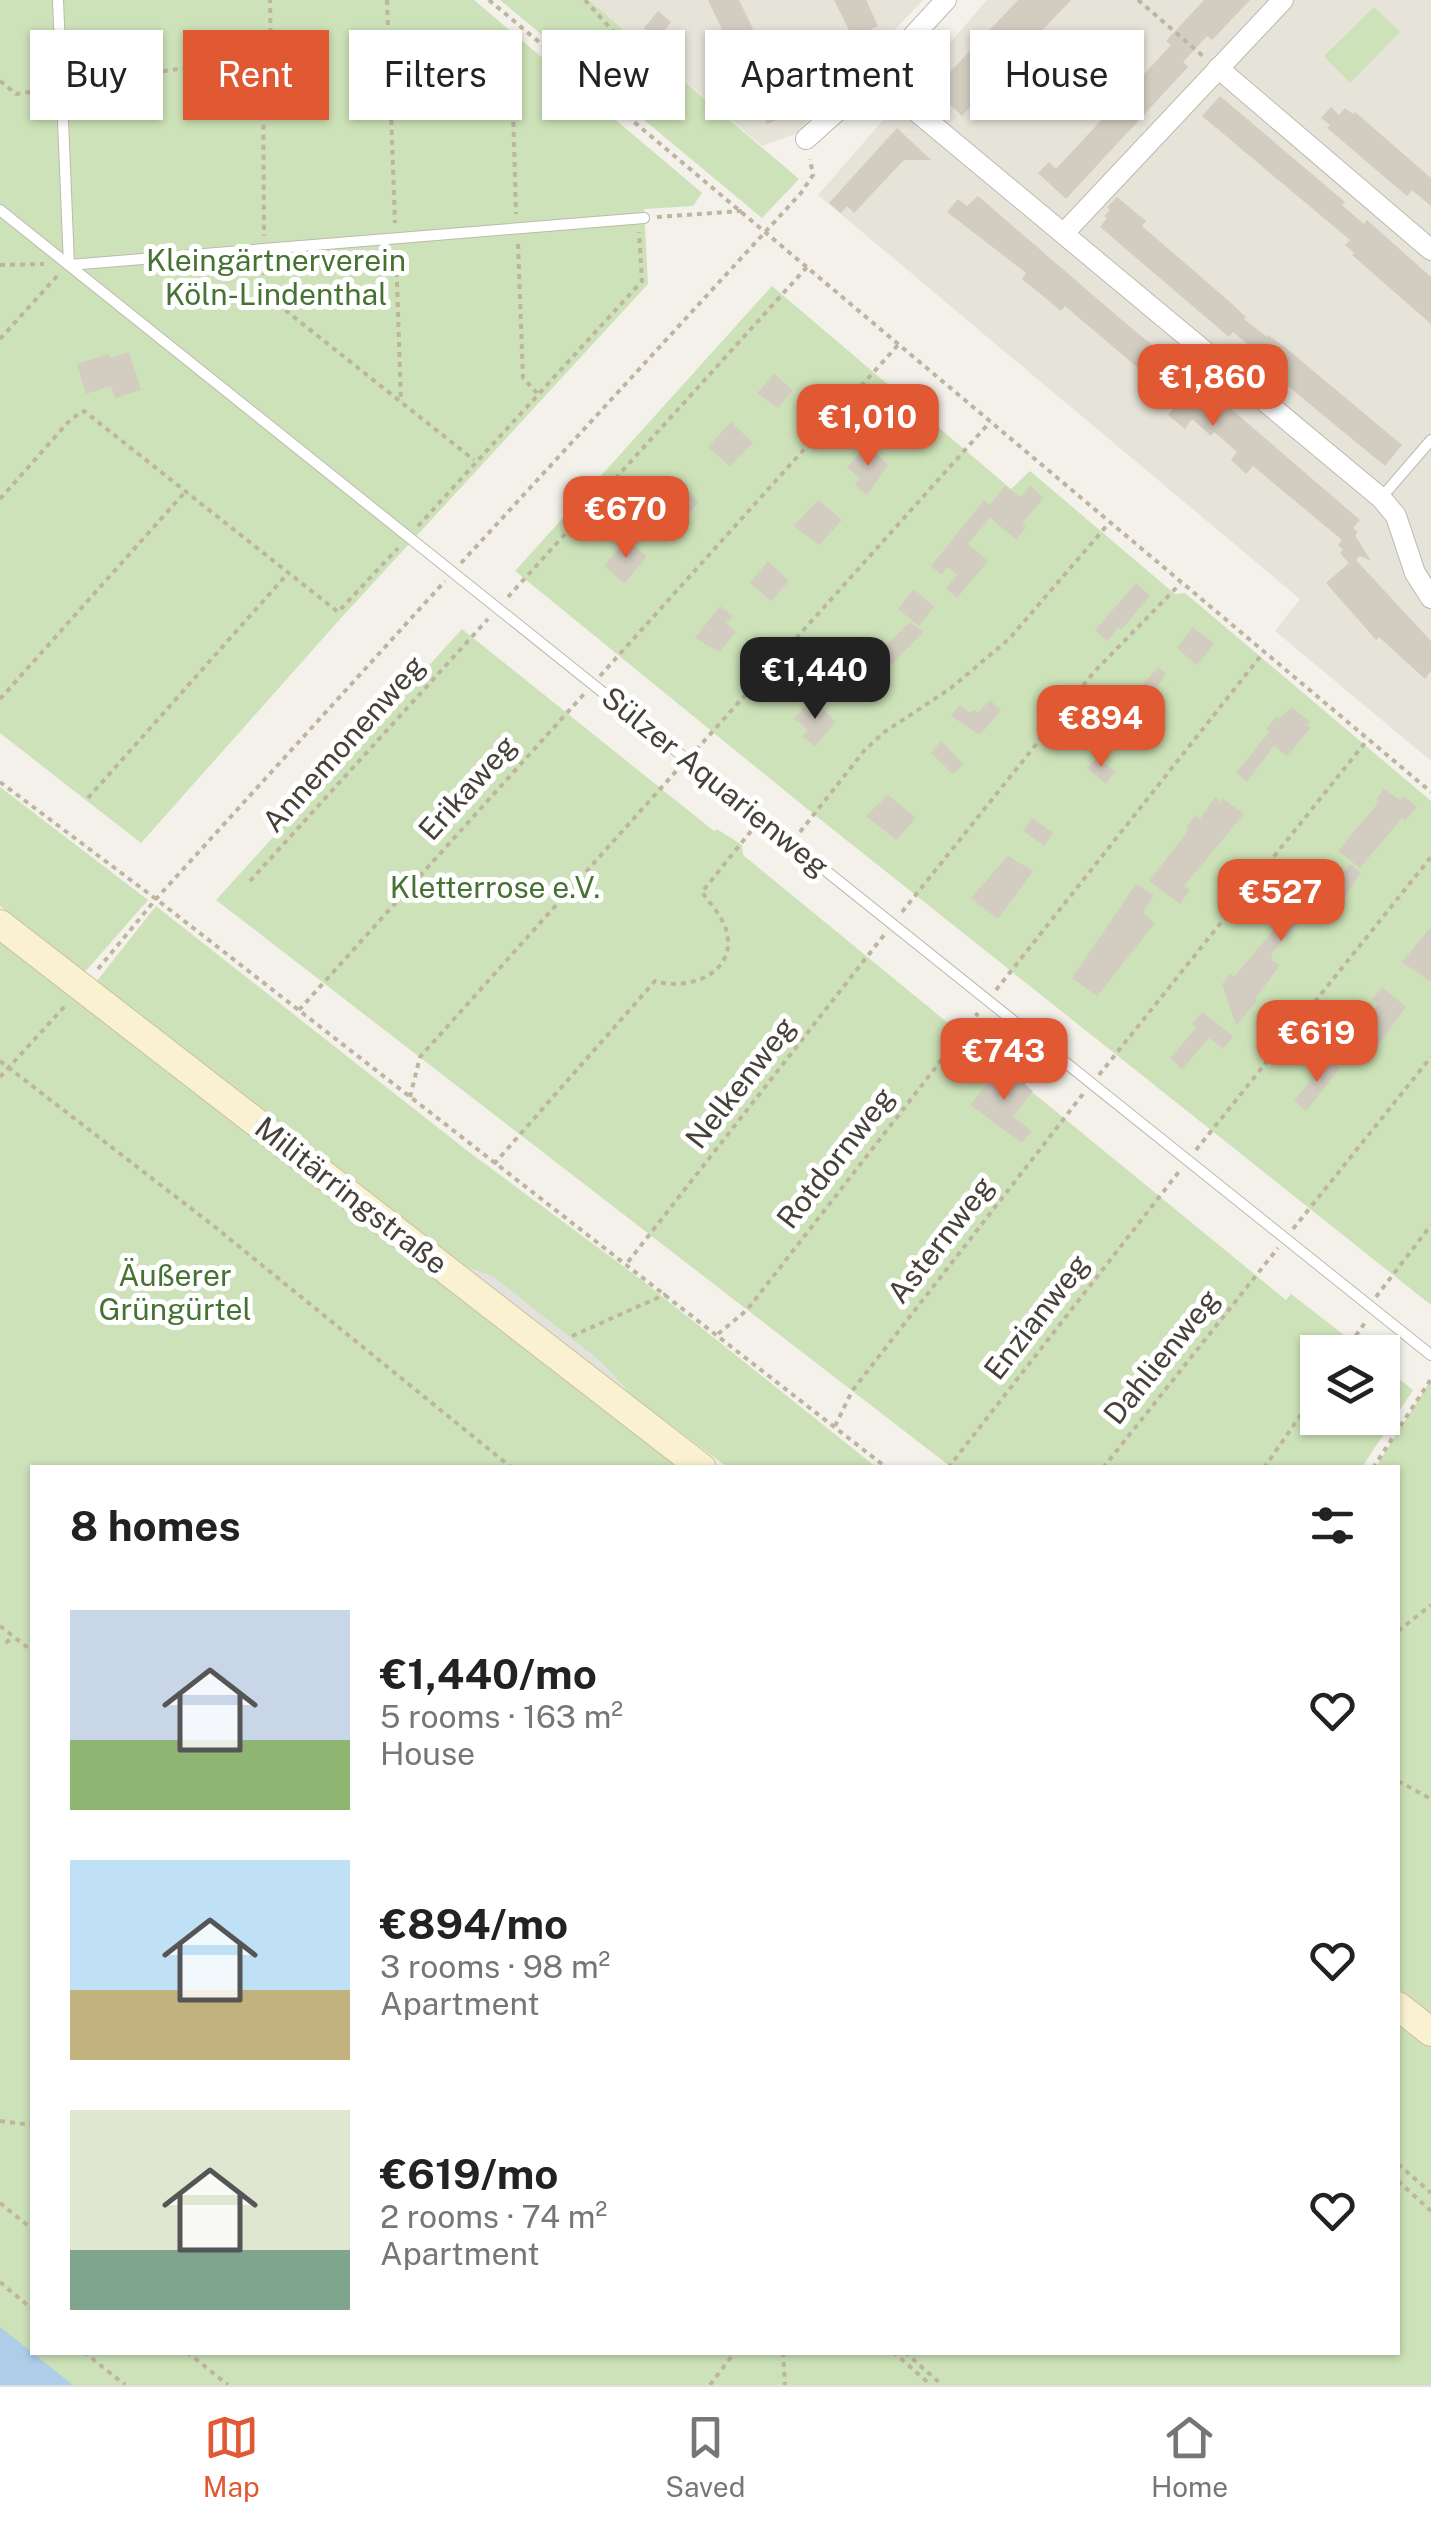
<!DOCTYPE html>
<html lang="en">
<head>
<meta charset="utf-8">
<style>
  body { margin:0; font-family:"Public Sans",sans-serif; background:#f2f2f2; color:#222; height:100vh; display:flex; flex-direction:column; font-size:38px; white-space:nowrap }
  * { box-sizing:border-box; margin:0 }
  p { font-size:32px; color:#767676 }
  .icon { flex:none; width:55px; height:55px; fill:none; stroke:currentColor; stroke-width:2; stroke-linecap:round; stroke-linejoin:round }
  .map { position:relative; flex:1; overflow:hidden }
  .sheet { position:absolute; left:30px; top:1465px; width:1370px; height:890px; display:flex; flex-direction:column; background:#fff; border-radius:0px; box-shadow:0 2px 8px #0004 }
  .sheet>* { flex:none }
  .banner { position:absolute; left:30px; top:30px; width:1372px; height:90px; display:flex; gap:20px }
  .controls { position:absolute; left:1300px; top:1335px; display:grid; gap:20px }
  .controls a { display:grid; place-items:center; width:100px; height:100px; border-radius:0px; background:#fff; box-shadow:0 2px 8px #0004; font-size:50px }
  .price { position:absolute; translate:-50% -85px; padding:0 22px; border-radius:20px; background:#e15933; color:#fff; font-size:32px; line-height:65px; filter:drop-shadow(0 2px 5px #0008) }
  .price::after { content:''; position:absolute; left:50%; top:60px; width:30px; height:22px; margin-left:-15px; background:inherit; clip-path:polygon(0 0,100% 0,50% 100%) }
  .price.current { background:#222; color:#fff }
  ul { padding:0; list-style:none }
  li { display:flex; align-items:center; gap:30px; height:250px; padding:0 40px }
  li span { display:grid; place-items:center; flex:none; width:280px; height:200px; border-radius:0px; color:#555 }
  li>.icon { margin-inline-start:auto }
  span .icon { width:120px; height:120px; fill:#fffc; stroke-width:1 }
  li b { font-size:42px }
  h2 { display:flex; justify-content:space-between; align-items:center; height:120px; padding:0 40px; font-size:42px }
  .tag { padding:0 35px; border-radius:0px; background:#fff; box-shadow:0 2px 8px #0004; font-size:35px; line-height:90px }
  .tag.current { background:#e15933; color:#fff }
  .dock { display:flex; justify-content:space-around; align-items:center; height:140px; border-top:2px solid #e0e0e0; background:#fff; font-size:28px; color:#767676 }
  .dock a { display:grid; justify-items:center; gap:5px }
  .dock .current { color:#e15933 }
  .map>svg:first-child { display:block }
  .residential { fill:#e6e3d9 }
  .green { fill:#cde2b8 }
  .parking { fill:#e2e1de }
  .water { fill:#aecde8 }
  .building { fill:#d3cdc1 }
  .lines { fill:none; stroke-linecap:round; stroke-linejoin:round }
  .lane-casing { stroke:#beb9ae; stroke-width:12 }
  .street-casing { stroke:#beb9ae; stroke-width:22 }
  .secondary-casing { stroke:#cac29d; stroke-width:30 }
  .path { stroke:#beb5a1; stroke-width:4; stroke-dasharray:5 5; stroke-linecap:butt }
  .lane { stroke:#fff; stroke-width:10 }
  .street { stroke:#fff; stroke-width:20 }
  .secondary { stroke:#f9f1cf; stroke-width:28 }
  .labels { text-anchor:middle; stroke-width:10; stroke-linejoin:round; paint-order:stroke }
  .park-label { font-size:30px; fill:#467233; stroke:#fff }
  .street-label { font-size:30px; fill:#464239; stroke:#fff }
</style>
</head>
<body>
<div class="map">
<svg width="1431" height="2385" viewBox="0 0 1431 2385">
  <rect width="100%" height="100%" fill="#f3f1ea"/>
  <g class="residential">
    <path d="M589 0H923L795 134 762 146Z"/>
    <path d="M987 0H1431V761L1275 631 1300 599 818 195Z"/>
  </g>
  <g class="green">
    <path d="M0 0H474L702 193 693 206 644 209 648 284 341 618 141 843 0 733Z"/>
    <path d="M500 0H589L799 179 762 218Z"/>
    <path d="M1374 7 1400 32 1350 83 1324 56Z"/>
    <path d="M772 286 1011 489 1030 471 1175 594 1185 593 1431 801V1305L811 812 515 571Z"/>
    <path d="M462 629 714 831 717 829 742 845 743 855 1286 1300 1291 1294 1366 1352H1318V1418H1382L1383 1366 1413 1390 1362 1467H951L216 900Z"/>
    <path d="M0 787 148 900 84 973 0 906Z"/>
    <path d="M156 906 465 1149 639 1278 876 1467H727L633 1397 601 1362 493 1277 463 1266 96 982Z"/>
    <path d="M0 939 684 1467 32 1468V2352H1398V2020L1431 2046V2385H0Z"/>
    <path d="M1431 1380V2017L1398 1989V1468H1375Z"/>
  </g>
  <path class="parking" d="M463 1266 492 1276 601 1362 633 1397Z"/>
  <path class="water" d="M0 2327 73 2385H0Z"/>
  <g class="building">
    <path d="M708 0H739L793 112 767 124Z"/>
    <path d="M834 0H866L878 26 853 38Z"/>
    <path d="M1018 0H1071L962 116 934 89Z"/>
    <path d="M1204 0H1250L1212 40 1207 36 1183 62 1188 67 1066 199 1038 173 1049 162 1056 169 1070 154 1171 45 1166 41Z"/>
    <path d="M658 11 671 22 658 39 644 28Z"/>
    <path d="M836 47 848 58 826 82 814 71Z"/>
    <path d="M1220 96 1345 202 1342 205 1364 224 1367 220 1431 277V324L1352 255 1354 253 1345 245 1350 240 1202 116Z"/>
    <path d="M1331 107 1339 115 1345 108 1353 114 1355 112 1431 178V206L1412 190 1407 196 1327 128 1330 125 1321 118Z"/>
    <path d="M897 128 931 160H904L854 213 847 206 841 213 829 203Z"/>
    <path d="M978 196 1130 327 1194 378 1188 384 1209 404 1216 396 1360 520 1353 528 1358 532 1355 535 1371 561 1360 556 1356 560 1431 641V671L1425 679 1379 637 1376 640 1326 583 1349 563 1340 553 1343 550 1338 545 1342 540 1253 466 1246 474 1231 460 1237 452 1214 432 1211 436 1192 419 1185 429 1168 415 1178 402 1065 306 1061 311 1038 292 1022 279 1026 273 947 212 958 199 967 206Z"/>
    <path d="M1117 197 1146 221 1142 226 1230 302 1246 317 1244 319 1267 337 1268 335 1286 348 1402 445 1385 466 1251 356 1256 351 1233 332 1229 337 1100 227 1107 218 1104 216 1110 210 1107 207Z"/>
    <path d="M129 352 141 390 115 398 111 386 86 394 77 364 109 354 110 358Z"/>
    <path d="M774 374 793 390 778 408 757 393Z"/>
    <path d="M731 422 753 443 730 466 708 447Z"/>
    <path d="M868 445 888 465 867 495 855 485 860 478 847 467Z"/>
    <path d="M678 481 699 502 677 525 653 504 664 491 666 494Z"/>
    <path d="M1005 486 1020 497 1030 486 1044 498 1022 523 1026 527 1016 539 990 518 968 544 988 561 957 598 946 588 957 575 948 567 941 575 931 566 984 500 990 505Z"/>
    <path d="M818 500 842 520 819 545 794 526Z"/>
    <path d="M627 539 647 557 624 583 604 566Z"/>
    <path d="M768 561 789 581 771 601 750 583Z"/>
    <path d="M1136 583 1150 596 1121 630 1119 627 1107 641 1095 630Z"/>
    <path d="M914 589 934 607 919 626 898 609Z"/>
    <path d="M720 606 733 616 726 623 736 632 719 652 695 638Z"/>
    <path d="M910 622 923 632 871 686 846 662 865 639 880 651Z"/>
    <path d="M1193 627 1214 644 1197 665 1177 648Z"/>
    <path d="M1158 667 1166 674 1122 735 1107 725Z"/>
    <path d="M812 698 836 722 815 746 802 736 808 730 794 719Z"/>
    <path d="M990 700 1001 710 980 735 951 716 960 705 970 713 974 710 978 713Z"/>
    <path d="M1292 707 1310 722 1307 725 1311 727 1287 756 1264 738 1269 732 1266 729 1277 716 1280 718Z"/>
    <path d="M1264 738 1274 746 1247 782 1236 773Z"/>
    <path d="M941 741 964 764 953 774 931 753Z"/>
    <path d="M1097 757 1115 772 1106 784 1087 768Z"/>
    <path d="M1384 789 1400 800 1404 796 1417 807 1405 821 1402 818 1360 868 1338 851 1379 802 1376 800Z"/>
    <path d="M888 795 916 818 896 840 866 816Z"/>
    <path d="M1215 797 1221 802 1223 799 1244 814 1184 886 1190 890 1180 904 1149 881 1189 830 1186 827 1196 815 1200 819Z"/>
    <path d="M1032 818 1053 833 1044 846 1023 831Z"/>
    <path d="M1008 856 1033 871 998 919 971 898Z"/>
    <path d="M1350 864 1361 873 1343 899 1332 912 1317 900 1273 952 1271 959 1280 965 1255 999 1257 1001 1236 1026 1222 984 1230 974 1234 977 1317 878 1330 888Z"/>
    <path d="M1136 884 1154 895 1143 912 1155 923 1097 996 1072 978Z"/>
    <path d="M1431 927V982L1402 962Z"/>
    <path d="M1382 987 1406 1007 1373 1052 1352 1036 1378 1004 1372 999Z"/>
    <path d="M1202 1012 1233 1036 1223 1049 1209 1038 1182 1069 1170 1058 1196 1028 1192 1024Z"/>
    <path d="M1327 1059 1340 1068 1306 1111 1294 1101Z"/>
    <path d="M1001 1066 1033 1091 1013 1116 1032 1131 1022 1143 970 1105Z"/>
  </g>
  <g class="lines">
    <defs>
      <g id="lane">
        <path d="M58 0 69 265 644 218"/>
        <path d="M0 210 1431 1355"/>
        <path d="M1381 498 1431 440"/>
      </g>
      <g id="street">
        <path d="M1218 68 1431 250"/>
        <path d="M875 77 1381 498 1396 516 1415 573 1431 598"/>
        <path d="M806 139 875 77 946 0"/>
        <path d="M1064 233 1283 0"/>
      </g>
      <g id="secondary">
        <path d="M0 924 702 1468"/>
        <path d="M1398 2006 1431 2032"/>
      </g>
    </defs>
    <use href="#lane" class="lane-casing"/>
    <use href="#street" class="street-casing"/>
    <use href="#secondary" class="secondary-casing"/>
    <g class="path">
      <path d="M387 0 395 223"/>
      <path d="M489 0 1431 792"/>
      <path d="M585 0 619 38 639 125"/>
      <path d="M1138 0 1203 56"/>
      <path d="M263 56 271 55 270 0"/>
      <path d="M512 72 516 214"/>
      <path d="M0 81 16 94 50 89"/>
      <path d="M74 85 263 56 264 236"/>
      <path d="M657 217 742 211"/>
      <path d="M518 244 523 378 537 393"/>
      <path d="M396 252 401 402"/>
      <path d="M264 260 265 294 474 460"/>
      <path d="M0 265 44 264"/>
      <path d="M0 339 58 275"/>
      <path d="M0 499 71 419 84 411 338 612 398 548"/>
      <path d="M418 526 642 281 639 232"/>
      <path d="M461 563 801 193 813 175 810 159"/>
      <path d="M508 597 807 267"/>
      <path d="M600 676 898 345"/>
      <path d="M0 699 186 491"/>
      <path d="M696 750 990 422"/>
      <path d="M0 782 156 899 887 1468"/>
      <path d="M88 798 289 572"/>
      <path d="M800 832 864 751 883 733 951 688 1009 639 1109 523"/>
      <path d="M250 881 488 619"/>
      <path d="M902 912 1094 672 1180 584"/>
      <path d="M98 969 156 899 445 581"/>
      <path d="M996 990 1263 653"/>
      <path d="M299 1010 584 694"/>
      <path d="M972 1022 970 1036 1012 1072"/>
      <path d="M0 1061 215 1227 512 1468"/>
      <path d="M1099 1075 1368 739"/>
      <path d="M0 1077 65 1006"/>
      <path d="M1026 1083 1012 1072 1028 1052"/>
      <path d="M410 1097 420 1057 679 768"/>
      <path d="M1196 1150 1431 857"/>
      <path d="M494 1164 655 981C686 991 736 975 727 933 724 918 710 904 702 892L751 831"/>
      <path d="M1293 1229 1431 1057"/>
      <path d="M628 1262 884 935"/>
      <path d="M1376 1297 1431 1225"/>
      <path d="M718 1334 747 1310 978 1013"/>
      <path d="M572 1336 666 1294"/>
      <path d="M1344 1352 1367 1320"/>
      <path d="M835 1426 852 1391 1083 1094"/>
      <path d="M948 1468 1181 1169"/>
      <path d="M1103 1468 1278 1248"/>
      <path d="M1264 1468 1318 1390"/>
      <path d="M1373 1468 1431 1379"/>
      <path d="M0 1626 32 1651"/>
      <path d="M1398 1631 1431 1605"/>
      <path d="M6 1643 13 1636"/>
      <path d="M1398 1781 1431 1799"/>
      <path d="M0 2121 32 2125"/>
      <path d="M1398 2164 1431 2193"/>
      <path d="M1398 2181 1431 2211"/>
      <path d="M0 2203 32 2229"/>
      <path d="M0 2282 32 2309"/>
      <path d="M84 2352 125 2385"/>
      <path d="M187 2352 228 2385"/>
      <path d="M783 2352 785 2385"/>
      <path d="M893 2352 931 2385"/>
      <path d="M905 2352 942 2385"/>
      <path d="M710 2385 735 2352"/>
    </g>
    <use href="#lane" class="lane"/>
    <use href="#street" class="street"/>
    <use href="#secondary" class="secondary"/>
  </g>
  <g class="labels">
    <g class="park-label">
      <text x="276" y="271">Kleingärtnerverein<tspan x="276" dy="34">Köln-Lindenthal</tspan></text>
      <text x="495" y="898">Kletterrose e.V.</text>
      <text x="175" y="1286">Äußerer<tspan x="175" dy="34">Grüngürtel</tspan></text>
    </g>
    <g class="street-label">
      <text transform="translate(344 744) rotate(-48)" y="10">Annemonenweg</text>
      <text transform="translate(715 782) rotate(39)" y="10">Sülzer Aquarienweg</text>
      <text transform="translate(468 788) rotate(-48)" y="10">Erikaweg</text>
      <text transform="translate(741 1083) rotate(-52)" y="10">Nelkenweg</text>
      <text transform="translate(836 1158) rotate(-52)" y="10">Rotdornweg</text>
      <text transform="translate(351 1196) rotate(38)" y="10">Militärringstraße</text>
      <text transform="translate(941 1240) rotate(-52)" y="10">Asternweg</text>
      <text transform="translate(1037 1317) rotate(-52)" y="10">Enzianweg</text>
      <text transform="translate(1162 1357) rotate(-51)" y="10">Dahlienweg</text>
    </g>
  </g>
</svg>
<div class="controls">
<a><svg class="icon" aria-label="layers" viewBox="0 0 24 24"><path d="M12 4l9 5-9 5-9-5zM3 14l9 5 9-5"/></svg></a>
</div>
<b class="price" style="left:1213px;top:429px">€1,860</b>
<b class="price" style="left:868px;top:469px">€1,010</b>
<b class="price" style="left:626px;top:561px">€670</b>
<b class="price current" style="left:815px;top:722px">€1,440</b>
<b class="price" style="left:1101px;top:770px">€894</b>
<b class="price" style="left:1281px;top:944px">€527</b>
<b class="price" style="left:1317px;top:1085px">€619</b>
<b class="price" style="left:1004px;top:1103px">€743</b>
<div class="banner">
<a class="tag">Buy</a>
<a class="tag current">Rent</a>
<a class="tag">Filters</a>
<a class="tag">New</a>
<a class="tag">Apartment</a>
<a class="tag">House</a>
</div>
<section class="sheet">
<h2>8 homes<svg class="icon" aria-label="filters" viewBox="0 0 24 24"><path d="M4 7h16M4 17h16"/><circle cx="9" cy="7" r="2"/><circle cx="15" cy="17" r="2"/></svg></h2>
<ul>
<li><span style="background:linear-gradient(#c9d6e8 65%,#8fb573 0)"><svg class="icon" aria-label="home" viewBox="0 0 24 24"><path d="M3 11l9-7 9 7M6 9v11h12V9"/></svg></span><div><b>€1,440/mo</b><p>5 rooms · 163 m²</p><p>House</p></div><svg class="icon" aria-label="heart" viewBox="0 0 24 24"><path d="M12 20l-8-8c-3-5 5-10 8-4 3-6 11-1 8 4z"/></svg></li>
<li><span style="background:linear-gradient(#bfe0f5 65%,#c2b280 0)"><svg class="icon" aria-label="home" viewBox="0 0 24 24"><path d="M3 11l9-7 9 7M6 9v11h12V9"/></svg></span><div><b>€894/mo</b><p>3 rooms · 98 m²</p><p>Apartment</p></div><svg class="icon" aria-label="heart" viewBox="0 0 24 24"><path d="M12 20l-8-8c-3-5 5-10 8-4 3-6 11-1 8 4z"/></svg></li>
<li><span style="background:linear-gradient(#dfe7d0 70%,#7fa58c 0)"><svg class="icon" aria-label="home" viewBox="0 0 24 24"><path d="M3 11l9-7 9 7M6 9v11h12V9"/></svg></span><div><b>€619/mo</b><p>2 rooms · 74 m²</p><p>Apartment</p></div><svg class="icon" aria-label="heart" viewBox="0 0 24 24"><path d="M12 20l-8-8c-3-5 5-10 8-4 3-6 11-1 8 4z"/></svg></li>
</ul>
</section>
</div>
<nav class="dock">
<a class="current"><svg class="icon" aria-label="map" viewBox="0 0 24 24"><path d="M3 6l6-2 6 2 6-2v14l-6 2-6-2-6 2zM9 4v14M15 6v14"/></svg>Map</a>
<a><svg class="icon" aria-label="saved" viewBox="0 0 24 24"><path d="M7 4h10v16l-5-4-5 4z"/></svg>Saved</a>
<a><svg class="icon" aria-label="home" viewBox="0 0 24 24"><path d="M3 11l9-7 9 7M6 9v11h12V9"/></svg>Home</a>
</nav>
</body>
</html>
